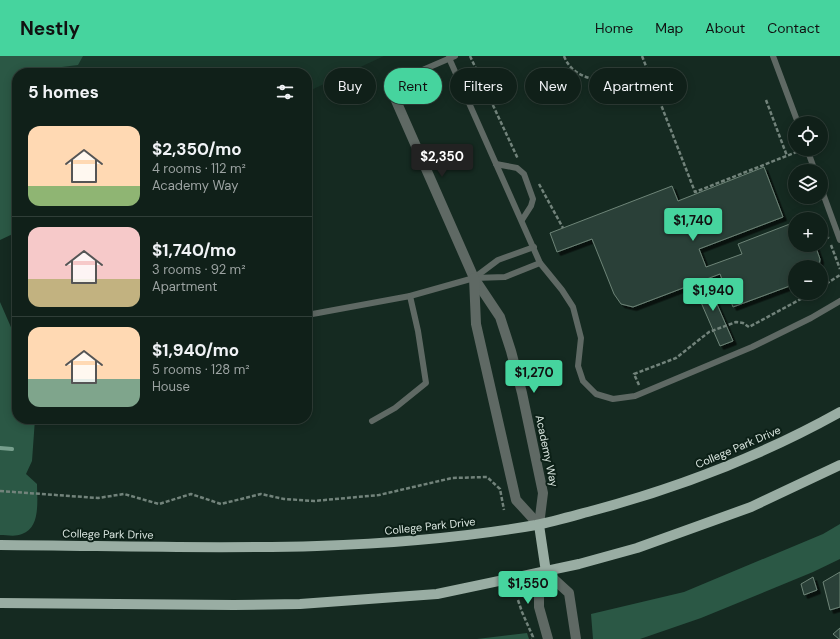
<!DOCTYPE html>
<html lang="en">
<head>
<meta charset="utf-8">
<style>
  body { margin:0; font-family:"DM Sans",sans-serif; background:#192822; color:#f1f3f6; height:100vh; display:flex; flex-direction:column; font-size:15px; white-space:nowrap }
  * { box-sizing:border-box; margin:0 }
  p { font-size:13px; color:#9ca3a2 }
  .icon { flex:none; width:22px; height:22px; fill:none; stroke:currentColor; stroke-width:2; stroke-linecap:round; stroke-linejoin:round }
  .map { position:relative; flex:1; overflow:hidden }
  .panel { position:absolute; left:12px; top:12px; width:300px; height:356px; display:flex; flex-direction:column; background:#102019; border-radius:16px; box-shadow:0 2px 10px #0003,0 0 0 1px #303e38 }
  .panel>* { flex:none }
  .banner { position:absolute; left:324px; top:12px; width:380px; height:36px; display:flex; gap:8px }
  .buttons { position:absolute; left:788px; top:60px; display:grid; gap:8px }
  .buttons a { display:grid; place-items:center; width:40px; height:40px; border-radius:50%; background:#102019; box-shadow:0 2px 10px #0003,0 0 0 1px #303e38; font-size:20px }
  .price { position:absolute; translate:-50% -34px; padding:0 9px; border-radius:4px; background:#46d49e; color:#111; font-size:13px; line-height:26px; filter:drop-shadow(0 1px 2px #0008) }
  .price::after { content:''; position:absolute; left:50%; top:24px; width:12px; height:9px; margin-left:-6px; background:inherit; clip-path:polygon(0 0,100% 0,50% 100%) }
  .price.on { background:#222; color:#fff }
  ul { padding:0; list-style:none }
  li { display:flex; align-items:center; gap:12px; height:100px; padding:0 16px }
  li+li { border-top:1px solid #303e38 }
  li span { display:grid; place-items:center; flex:none; width:112px; height:80px; border-radius:12px; color:#555 }
  li>.icon { margin-inline-start:auto }
  span .icon { width:48px; height:48px; fill:#fffc; stroke-width:1 }
  li b { font-size:17px }
  h2 { display:flex; justify-content:space-between; align-items:center; height:48px; padding:0 16px; font-size:17px }
  .pill { padding:0 14px; border-radius:18px; background:#102019; box-shadow:0 2px 10px #0003,0 0 0 1px #303e38; font-size:14px; line-height:36px }
  .pill.on { background:#46d49e; color:#111 }
  header { display:flex; align-items:center; gap:24px; box-sizing:border-box; height:56px; padding:0 20px; background:#46d49e; color:#111 }
  header strong { font-size:19px }
  nav { display:flex; gap:22px; margin-inline-start:auto; font-size:14px }
  .map>svg:first-child { display:block }
  .built { fill:#193529 }
  .green { fill:#2b5845 }
  .lines { fill:none; stroke-linecap:round; stroke-linejoin:round }
  .stream { stroke:#779f8d; stroke-width:4 }
  .building { fill:#2c4137; stroke:#6d8478; filter:url(#shadow) }
  .path { stroke:#72837b; stroke-width:2.5; stroke-dasharray:4 2; stroke-linecap:butt }
  .service { stroke:#5f6964; stroke-width:6 }
  .minor { stroke:#5f6964; stroke-width:10 }
  .tertiary { stroke:#5f6964; stroke-width:10 }
  .primary { stroke:#99ada3; stroke-width:10 }
  .labels { text-anchor:middle; stroke-width:4; stroke-linejoin:round; paint-order:stroke }
  .street-label { font-size:11px; fill:#dbe7e1; stroke:#0c2017 }
</style>
</head>
<body>
<header>
<strong>Nestly</strong>
<nav><a>Home</a><a>Map</a><a>About</a><a>Contact</a></nav>
</header>
<div class="map">
<svg width="840" height="583" viewBox="0 0 840 583">
  <defs>
    <filter id="shadow"><feDropShadow dx="3.5" dy="3.5" stdDeviation="0" flood-color="#0009"/></filter>
  </defs>
  <rect width="100%" height="100%" fill="#152a21"/>
  <path class="built" d="M0 0H384L307 36V17H17Z"/>
  <g class="green">
    <path d="M0 0H83L78 9 54 12 56 17H17V176L0 184Z"/>
    <path d="M0 246 17 285V363H35L32 405 26 418 37 428C37 443 41 472 22 478 15 481 7 479 0 479Z"/>
    <path d="M840 468V503L813 516 701 562 640 583H593L591 558 684 536 823 478Z"/>
    <path d="M527 577 529 583H477Z"/>
  </g>
  <g class="lines">
    <path class="stream" d="M0 392 12 393"/>
  </g>
  <g class="building">
    <path d="M764 111 783 161 699 193 706 211 742 198 738 188 795 166V189H815L820 203 819 211H795V228L733 251 720 218 633 251 621 248 614 238 592 183 557 196 550 177 672 130 678 145Z"/>
    <path d="M706 223 733 285 720 290 693 228Z"/>
    <path d="M840 516V551L830 554 823 526Z"/>
    <path d="M813 521 817 534 804 539 801 528Z"/>
    <path d="M840 572V583H839L833 578Z"/>
  </g>
  <g class="lines">
    <g class="path">
      <path d="M470 0 518 103"/>
      <path d="M564 0C574 26 606 27 629 22 637 20 645 16 652 12"/>
      <path d="M642 0 695 136 799 95"/>
      <path d="M766 44 787 100"/>
      <path d="M539 128 563 172"/>
      <path d="M824 168 821 173 823 179 829 182"/>
      <path d="M831 189 840 213"/>
      <path d="M821 231 840 219"/>
      <path d="M639 329 634 318 676 302 709 276 736 266 743 267 749 271 812 237"/>
      <path d="M0 435 98 442 124 438 159 448 191 438 221 448 261 438 284 443 314 445 379 439 452 422 487 421 500 433 504 454"/>
      <path d="M518 544 522 556 533 581 532 583"/>
    </g>
    <g class="service">
      <path d="M773 0 798 67"/>
      <path d="M449 2 540 207 562 234 573 251 581 282 578 310 583 325 596 338 613 343 635 340 752 291 811 262 840 245"/>
      <path d="M390 31 418 16 455 0"/>
      <path d="M807 93 815 115"/>
      <path d="M496 108 517 112 524 118 533 143 531 150 522 164"/>
      <path d="M821 132 840 184"/>
      <path d="M474 222 498 204 534 191"/>
      <path d="M307 259 410 240 474 222 505 221 540 207"/>
      <path d="M372 365 395 352 426 327 418 275 410 240"/>
    </g>
    <g class="minor">
      <path d="M390 31 474 222 500 261 511 295 522 337 543 437 539 469"/>
      <path d="M474 222 476 268 516 444 539 469"/>
    </g>
    <path class="tertiary" d="M548 583 539 551V538L546 516 569 537 576 583"/>
    <g class="primary">
      <path d="M539 469 546 516"/>
      <path d="M0 489C179 490 359 500 536 469 556 465 576 459 595 454 680 431 763 399 840 356"/>
      <path d="M0 547 234 549 300 548 437 538 579 508 637 492 751 451 840 409"/>
    </g>
  </g>
  <g class="labels">
    <g class="street-label">
      <text transform="translate(738 391) rotate(-23)" y="4">College Park Drive</text>
      <text transform="translate(547 395) rotate(78)" y="4">Academy Way</text>
      <text transform="translate(430 470) rotate(-6)" y="4">College Park Drive</text>
      <text transform="translate(108 478) rotate(1)" y="4">College Park Drive</text>
    </g>
  </g>
</svg>
<div class="buttons">
<a><svg class="icon" aria-label="locate" viewBox="0 0 24 24"><circle cx="12" cy="12" r="6"/><path d="M12 2v4M12 18v4M2 12h4M18 12h4"/></svg></a>
<a><svg class="icon" aria-label="layers" viewBox="0 0 24 24"><path d="M12 4l9 5-9 5-9-5zM3 14l9 5 9-5"/></svg></a>
<a>+</a>
<a>−</a>
</div>
<b class="price on" style="left:442px;top:122px">$2,350</b>
<b class="price" style="left:693px;top:186px">$1,740</b>
<b class="price" style="left:713px;top:256px">$1,940</b>
<b class="price" style="left:534px;top:338px">$1,270</b>
<b class="price" style="left:528px;top:549px">$1,550</b>
<div class="banner">
<a class="pill">Buy</a>
<a class="pill on">Rent</a>
<a class="pill">Filters</a>
<a class="pill">New</a>
<a class="pill">Apartment</a>
</div>
<section class="panel">
<h2>5 homes<svg class="icon" aria-label="filters" viewBox="0 0 24 24"><path d="M4 7h16M4 17h16"/><circle cx="9" cy="7" r="2"/><circle cx="15" cy="17" r="2"/></svg></h2>
<ul>
<li><span style="background:linear-gradient(#ffd9b3 75%,#8fb573 0)"><svg class="icon" aria-label="home" viewBox="0 0 24 24"><path d="M3 11l9-7 9 7M6 9v11h12V9"/></svg></span><div><b>$2,350/mo</b><p>4 rooms · 112 m²</p><p>Academy Way</p></div></li>
<li><span style="background:linear-gradient(#f6c9c9 65%,#c2b280 0)"><svg class="icon" aria-label="home" viewBox="0 0 24 24"><path d="M3 11l9-7 9 7M6 9v11h12V9"/></svg></span><div><b>$1,740/mo</b><p>3 rooms · 92 m²</p><p>Apartment</p></div></li>
<li><span style="background:linear-gradient(#ffd9b3 65%,#7fa58c 0)"><svg class="icon" aria-label="home" viewBox="0 0 24 24"><path d="M3 11l9-7 9 7M6 9v11h12V9"/></svg></span><div><b>$1,940/mo</b><p>5 rooms · 128 m²</p><p>House</p></div></li>
</ul>
</section>
</div>
</body>
</html>
